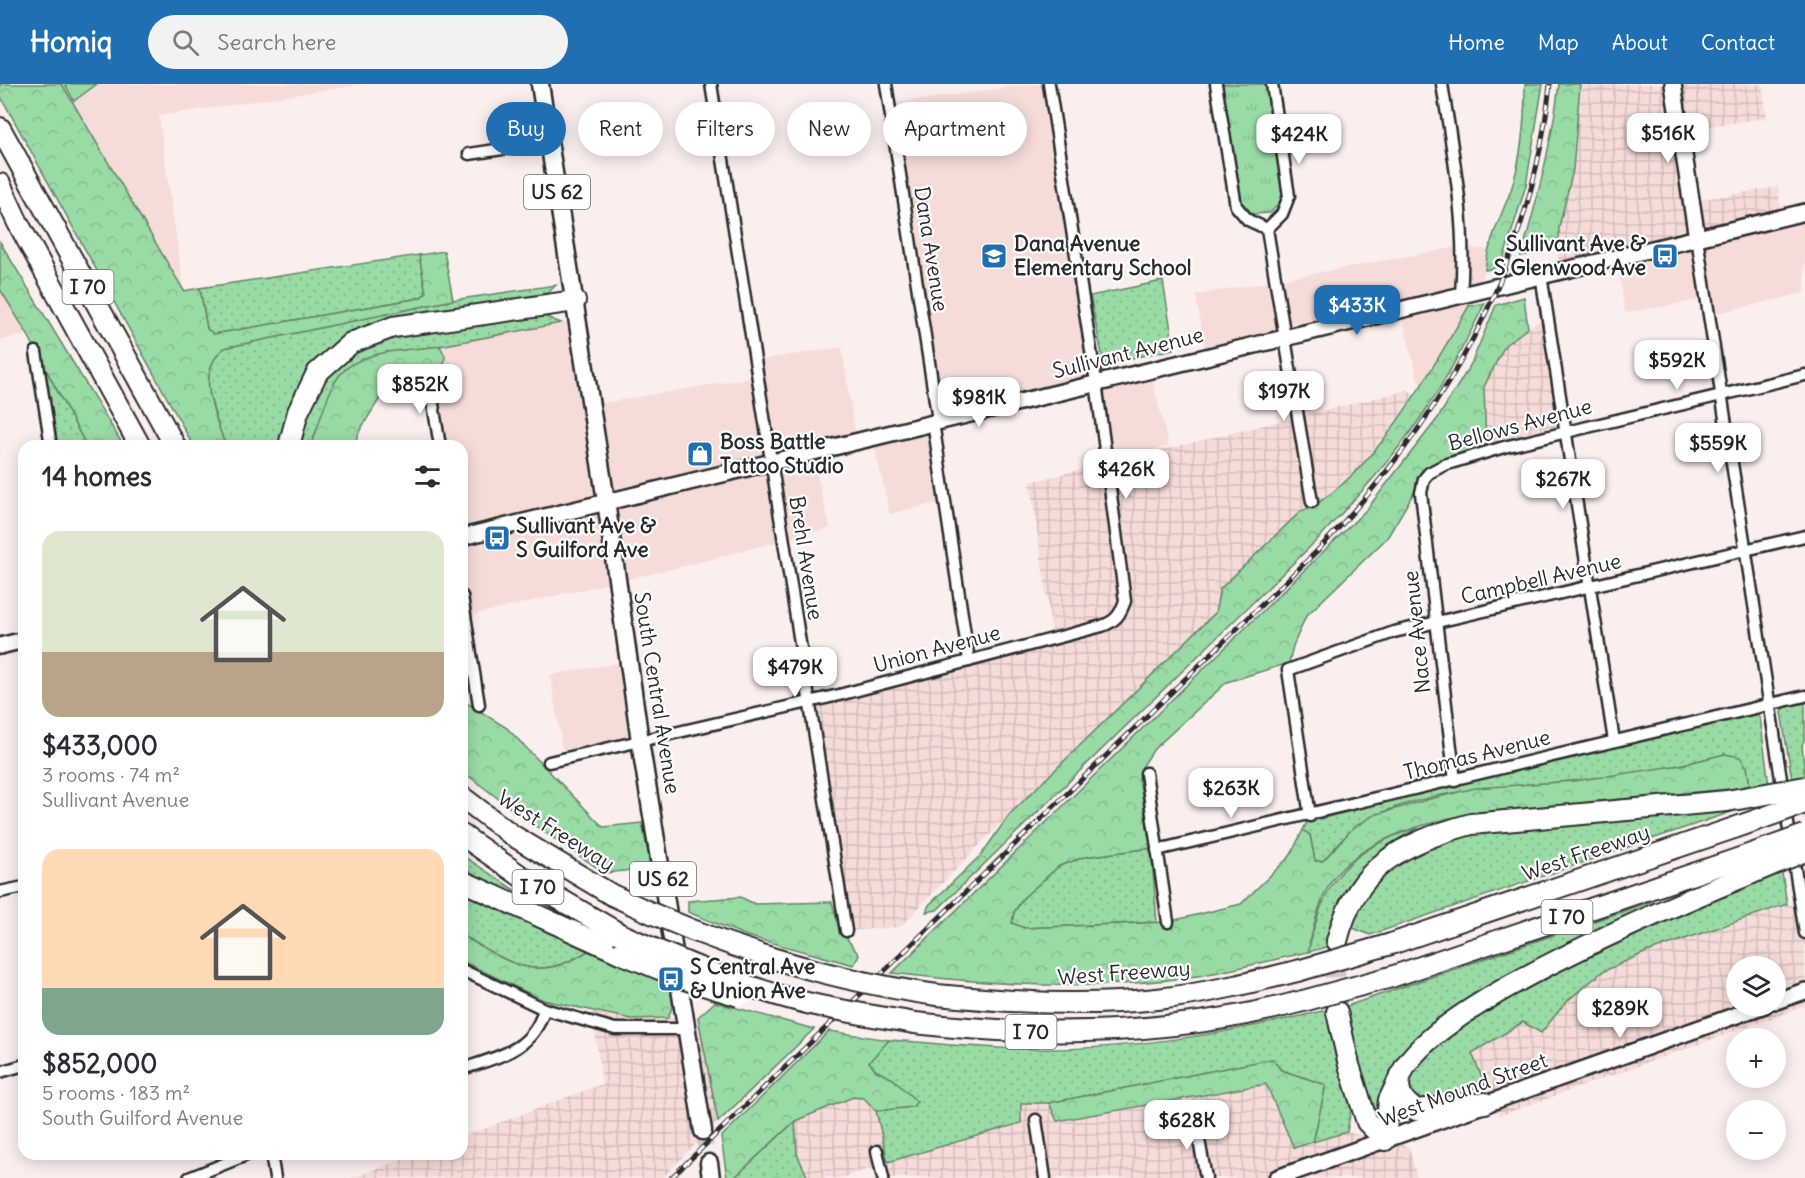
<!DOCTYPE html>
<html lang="en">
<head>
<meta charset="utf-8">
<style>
  body { margin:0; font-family:Delius,sans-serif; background:#f2f2f3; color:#2b2b33; height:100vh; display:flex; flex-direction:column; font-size:22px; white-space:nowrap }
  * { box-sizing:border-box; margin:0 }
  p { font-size:20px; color:#7c7c81 }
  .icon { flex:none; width:33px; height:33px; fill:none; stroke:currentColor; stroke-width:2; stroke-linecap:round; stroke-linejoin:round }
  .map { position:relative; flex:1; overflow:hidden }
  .drawer { position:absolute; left:18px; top:356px; width:450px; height:720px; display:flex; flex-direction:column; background:#fff; border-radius:18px; box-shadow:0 3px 15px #0003 }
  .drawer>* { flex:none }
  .banner { position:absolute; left:486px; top:18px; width:570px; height:54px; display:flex; gap:12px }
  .tools { position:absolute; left:1726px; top:872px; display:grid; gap:12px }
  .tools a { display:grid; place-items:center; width:60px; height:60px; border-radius:50%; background:#fff; box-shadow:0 3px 15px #0003; font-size:30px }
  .price { position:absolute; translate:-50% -51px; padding:0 14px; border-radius:12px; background:#fff; color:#222; font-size:20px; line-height:39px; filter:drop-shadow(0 2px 3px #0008) }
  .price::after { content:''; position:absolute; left:50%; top:36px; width:18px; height:14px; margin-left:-9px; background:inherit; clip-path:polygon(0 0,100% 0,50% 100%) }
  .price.active { background:#1f6fb2; color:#fff }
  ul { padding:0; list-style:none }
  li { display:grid; align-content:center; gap:12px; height:318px; padding:0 24px }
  li span { display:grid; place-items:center; height:186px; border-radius:18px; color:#555 }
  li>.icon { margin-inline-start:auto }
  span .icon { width:108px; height:108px; fill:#fffc; stroke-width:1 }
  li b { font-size:26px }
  h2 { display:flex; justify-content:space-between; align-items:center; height:72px; padding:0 24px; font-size:26px }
  .tag { padding:0 21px; border-radius:27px; background:#fff; box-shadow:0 3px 15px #0003; font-size:21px; line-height:54px }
  .tag.active { background:#1f6fb2; color:#fff }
  header { display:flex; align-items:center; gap:36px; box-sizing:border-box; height:84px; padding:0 30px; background:#1f6fb2; color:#fff }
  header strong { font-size:28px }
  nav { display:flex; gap:33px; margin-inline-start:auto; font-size:21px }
  .search { width:420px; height:54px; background:#f2f2f3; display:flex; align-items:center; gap:15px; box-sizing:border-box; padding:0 21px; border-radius:33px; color:#7c7c81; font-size:22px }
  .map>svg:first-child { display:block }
  .built { fill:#f6dcd9 }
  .industrial { fill:url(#industrial-grid); fill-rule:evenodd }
  .grass { fill:url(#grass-dots); stroke:#628368; stroke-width:1.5 }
  .forest { fill:url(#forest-crowns); stroke:#628368; stroke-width:1.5 }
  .park { fill:url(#park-tufts); stroke:#628368; stroke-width:1.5 }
  .garden { fill:#99dba5; stroke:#628368; stroke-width:1.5 }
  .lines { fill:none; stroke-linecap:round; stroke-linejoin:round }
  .primary-tunnel { stroke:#d1c8c7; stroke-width:16; stroke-dasharray:16 8; stroke-linecap:butt }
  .highway-tunnel { stroke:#d1c8c7; stroke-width:20; stroke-dasharray:20 10; stroke-linecap:butt }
  .street-casing { stroke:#2b2b2b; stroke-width:15 }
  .secondary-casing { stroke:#2b2b2b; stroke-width:20 }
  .primary-casing { stroke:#2b2b2b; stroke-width:21 }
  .highway-casing { stroke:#2b2b2b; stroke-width:24 }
  .street { stroke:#fff; stroke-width:10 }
  .secondary { stroke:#fff; stroke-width:15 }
  .primary { stroke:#fff; stroke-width:16 }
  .highway { stroke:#fff; stroke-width:20 }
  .rail-casing { stroke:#2b2b2b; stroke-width:5 }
  .rail { stroke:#fff; stroke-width:3; stroke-dasharray:9; stroke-linecap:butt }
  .highway-bridge-casing { stroke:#2b2b2b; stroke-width:24; stroke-linecap:butt }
  .highway-bridge { stroke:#fff; stroke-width:20 }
  .labels { text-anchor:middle; stroke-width:4.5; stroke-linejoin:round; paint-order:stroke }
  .shield { fill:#fff; stroke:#6b6b6b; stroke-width:1.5 }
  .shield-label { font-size:20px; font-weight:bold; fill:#2b2b2b }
  .poi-label { font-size:21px; font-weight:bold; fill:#2b2b2b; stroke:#fff; text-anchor:start }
  .street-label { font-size:21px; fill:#2b2b2b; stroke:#fff }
</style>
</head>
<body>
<header>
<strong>Homiq</strong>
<div class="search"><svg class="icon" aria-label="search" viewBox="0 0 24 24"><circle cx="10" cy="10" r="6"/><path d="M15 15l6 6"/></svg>Search here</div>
<nav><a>Home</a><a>Map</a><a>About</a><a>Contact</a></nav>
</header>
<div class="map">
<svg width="1805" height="1094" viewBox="0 0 1805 1094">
  <defs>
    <pattern id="industrial-grid" width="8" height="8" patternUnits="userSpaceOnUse" patternTransform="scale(1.5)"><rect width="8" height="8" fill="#f6dcd9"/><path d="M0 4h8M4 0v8" fill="none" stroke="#d3bdba"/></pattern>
    <pattern id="grass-dots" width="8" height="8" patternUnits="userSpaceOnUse" patternTransform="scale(1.5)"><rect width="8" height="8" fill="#99dba5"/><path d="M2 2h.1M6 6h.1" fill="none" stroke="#84bc8e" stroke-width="1.8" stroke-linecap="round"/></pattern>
    <pattern id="forest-crowns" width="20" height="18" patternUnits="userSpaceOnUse" patternTransform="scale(1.5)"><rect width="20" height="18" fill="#99dba5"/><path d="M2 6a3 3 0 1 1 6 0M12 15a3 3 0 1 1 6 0" fill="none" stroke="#84bc8e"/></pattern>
    <pattern id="park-tufts" width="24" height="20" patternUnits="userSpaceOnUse" patternTransform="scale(1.5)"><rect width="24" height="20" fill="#99dba5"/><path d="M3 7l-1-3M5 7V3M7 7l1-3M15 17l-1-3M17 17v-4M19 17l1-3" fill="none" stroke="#84bc8e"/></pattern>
  </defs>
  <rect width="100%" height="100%" fill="#fbefee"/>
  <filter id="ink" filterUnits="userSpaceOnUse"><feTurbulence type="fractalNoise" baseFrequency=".0167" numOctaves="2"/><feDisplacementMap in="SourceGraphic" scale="12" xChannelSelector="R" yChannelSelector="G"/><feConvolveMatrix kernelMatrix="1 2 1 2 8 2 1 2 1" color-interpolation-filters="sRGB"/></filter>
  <g filter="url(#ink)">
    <g class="built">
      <path d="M62 0H364L159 32 184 207Z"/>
      <path d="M1032 0H1049L1096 298 1150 286 1169 362 1106 378 1096 299 938 336 889 20Z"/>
      <path d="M1805 128V209L1709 231 1706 215 1625 229 1617 173Z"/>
      <path d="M1463 162 1487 166 1485 186 1469 222 1423 300 1418 296 1400 225 1206 272 1196 211Z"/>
      <path d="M0 205 28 251 0 256Z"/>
      <path d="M578 237 591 321 756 293 754 277 842 263 856 356 811 367 830 444 701 478 465 533 462 512V362L440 361 429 296 445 272 440 262Z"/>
      <path d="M933 338 945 417 890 430 872 352Z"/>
      <path d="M628 577 640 657 564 674 550 591Z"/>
    </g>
    <g class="industrial">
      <path d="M1580 0H1762L1767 34 1680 46 1691 117 1778 103 1782 133 1558 187 1559 143 1573 86Z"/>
      <path d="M1547 231 1566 349 1487 369 1484 303 1505 261Z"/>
      <path d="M1408 306 1415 312 1367 374 1336 406 1313 423 1300 429 1220 505 1215 529 1009 731 900 843 846 847 810 617 1053 555 1030 398Z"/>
      <path d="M1805 815V922L1499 1032 1472 969 1523 938 1541 948 1566 918 1602 888 1644 869ZM1737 882H1776V921H1737Z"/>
      <path d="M592 928 631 935 698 933 718 1038 662 1094H352L417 1070H462V1053L602 1000Z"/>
      <path d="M1266 1000 1294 1064 1347 1048 1409 1063 1417 1094H879L876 1083 841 1094H808L797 1070 795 1037 853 1013 864 1014 876 1027 888 1077 1021 1019H1049L1057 1037Z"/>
    </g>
    <g class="grass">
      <path d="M419 171 426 209 419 214 214 250 207 245 200 204Z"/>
      <path d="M1163 197 1174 265 1104 280 1090 212Z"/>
      <path d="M556 201 548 209 387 236 362 244 337 259 283 361H225C215 329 194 290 224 264L453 216Z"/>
      <path d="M539 230 561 239 440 262 378 270 335 298 311 361 298 362C312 302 333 271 392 253Z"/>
      <path d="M45 284 86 361H57Z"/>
      <path d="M1805 618V653L1802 661 1805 692 1792 695 1781 628 1786 623Z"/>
      <path d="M1753 631 1760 633 1769 701 1750 703 1747 683 1725 670C1675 683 1623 693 1571 697 1506 703 1435 704 1374 732 1352 742 1338 760 1323 777H1315L1310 751 1303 746 1307 738 1577 671Z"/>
      <path d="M1735 722 1737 726 1370 851 1348 842 1366 806 1405 771 1481 745Z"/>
      <path d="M1419 743C1362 776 1340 796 1327 863L1308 868C1323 797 1347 765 1419 743Z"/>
      <path d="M1151 764 1157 838 1023 844 1012 839 1014 828 1023 814 1059 782 1084 773Z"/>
      <path d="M462 771 543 825 462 792Z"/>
      <path d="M1782 789 1787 820 1644 869 1602 888 1566 918 1541 949 1523 938 1472 969 1485 1001 1435 1017 1410 1016C1410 1010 1408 1000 1410 994 1425 928 1716 816 1782 789Z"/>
      <path d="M462 807 588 867C536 901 509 879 462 851Z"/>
      <path d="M1653 817 1655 823C1588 853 1520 881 1459 921 1440 934 1419 946 1406 965 1391 985 1384 1008 1380 1032L1377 1031 1357 977 1344 923Z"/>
      <path d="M1327 926 1335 970 1351 1025 1347 1048 1313 1058 1326 1001 1281 986 1272 975 1049 1019H1021V1039L888 1078 876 1027 912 1023 893 995 876 987 869 978 889 956C934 959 980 964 1025 965 1126 967 1229 949 1327 926Z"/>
      <path d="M795 1037 797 1070 808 1094H734Z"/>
    </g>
    <g class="forest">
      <path d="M0 0H62L184 207 200 204 207 245 214 250 420 214 426 209 419 171 444 167 453 216 224 264C194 290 215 329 225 361H193L0 11Z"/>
      <path d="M1525 0H1543L1526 101 1501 183 1485 186C1488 157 1501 133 1511 106 1522 73 1525 34 1525 0Z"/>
      <path d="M1559 0H1580L1573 86 1559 143V155L1536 169 1521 172C1538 114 1552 59 1559 0Z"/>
      <path d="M0 158 123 361H86L28 251 0 205Z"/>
      <path d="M1524 213 1528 244 1505 261 1484 303 1486 363 1447 373 1429 383 1387 454 1306 532 1293 562 1289 579 1227 598 1154 665 1142 683 1139 694 1151 764 1084 773 1059 782 1023 814 1014 828 1012 839 1024 844 1167 838 1241 820 1290 772 1303 746 1310 751 1315 777H1323L1353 744 1374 731 1430 715 1475 704 1574 697 1681 681 1725 670 1740 673 1747 683 1750 703 1483 728C1434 736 1360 754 1331 798 1318 819 1313 845 1308 868 1271 876 1234 886 1197 892 1096 908 993 901 892 889L1367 425 1438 334 1471 280 1496 221Z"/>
      <path d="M1485 219C1466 257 1447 295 1423 330 1392 376 1354 416 1317 456L937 826 926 828 929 821 982 770 1009 731 1215 529 1220 505 1300 428C1370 399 1431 286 1469 222Z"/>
      <path d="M440 262 445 272 443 292 385 306 360 346 354 361 311 362C319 341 324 319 334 300 352 264 406 267 440 262Z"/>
      <path d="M462 616 507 644 603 743 642 739 651 784 605 789 525 735 462 687Z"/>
      <path d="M740 813 755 820 832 818 839 844 859 871 854 881 747 852 688 828V817Z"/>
      <path d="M462 851C509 879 536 901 588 867L671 901 673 921 668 934 631 935 543 916 462 877Z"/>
      <path d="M715 918 814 945 718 1038 698 933Z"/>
      <path d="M829 947 889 956 869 978 876 987 893 995 917 1018 912 1023 876 1027 864 1014 853 1013 795 1037 734 1094H727L721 1053Z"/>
      <path d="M1272 975 1281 986 1326 1001 1313 1058 1294 1064 1266 1000 1057 1037 1049 1019Z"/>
    </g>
    <path class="park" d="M1221 0H1267L1283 104 1282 116 1270 129 1253 130 1240 118Z"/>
    <path class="garden" d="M65 0H97L74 17Z"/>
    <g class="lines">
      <path class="primary-tunnel" d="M703 1047 709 1079"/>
      <path class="highway-tunnel" d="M1337 923 1335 889 1337 860"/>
      <defs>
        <g id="street">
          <path d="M711 0 846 847"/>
          <path d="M886 0 938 336"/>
          <path d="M1216 0 1236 122 1248 136 1267 145"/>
          <path d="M1442 0C1453 70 1467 139 1461 210"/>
          <path d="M469 70 550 58"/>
          <path d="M1267 145 1312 418"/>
          <path d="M1267 145 1282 130 1289 112 1272 0"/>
          <path d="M1697 154 1805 849"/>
          <path d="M1541 191 1614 657"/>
          <path d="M36 268 51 362"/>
          <path d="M429 296 440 362"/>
          <path d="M933 338 969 577"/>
          <path d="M462 512 479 621"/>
          <path d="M549 678 839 611 1102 542C1116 537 1120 531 1125 517L1096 298 1049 0"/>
          <path d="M1146 689 1168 838"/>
          <path d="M1455 697 1421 409 1424 395 1429 389 1444 381 1504 363 1805 291"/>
          <path d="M1310 732 1288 586 1394 548 1805 452"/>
          <path d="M1157 766 1805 612"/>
          <path d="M0 808 24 803"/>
          <path d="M462 886 544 925 615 945H687"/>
          <path d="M462 985C498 973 534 966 544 925"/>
          <path d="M0 988 24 981"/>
          <path d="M1195 1034 1206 1094"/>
          <path d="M1036 1036 1045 1094"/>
          <path d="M877 1067 883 1094"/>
          <path d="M271 1070 275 1094"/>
          <path d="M189 1094 249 1070"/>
        </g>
        <g id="secondary">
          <path d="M1673 0 1697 154"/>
          <path d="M462 453 1805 128"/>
          <path d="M0 562 24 556"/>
          <path d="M1776 917 1805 907"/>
          <path d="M1277 1094 1765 921"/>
        </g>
        <g id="primary">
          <path d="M540 0 606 417 640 657 703 1047"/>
          <path d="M709 1079 711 1094"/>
        </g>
        <g id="highway">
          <path d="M0 44 175 362"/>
          <path d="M0 100 18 139 140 362"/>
          <path d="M289 362 298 328 317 289 351 259 393 243 575 217"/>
          <path d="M462 713 512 751 612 811"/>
          <path d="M462 751 525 795 618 849"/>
          <path d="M462 797 620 869"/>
          <path d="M1337 857C1356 782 1400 760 1471 740L1727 717"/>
          <path d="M1391 860 1734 744"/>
          <path d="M1391 893 1743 773"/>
          <path d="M937 911C1010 918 1084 923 1157 915 1205 910 1253 898 1301 886"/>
          <path d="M1337 928 1349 981 1367 1038 1385 1056"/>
          <path d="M915 939C1045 954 1176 951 1303 917"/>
          <path d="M1485 1019 1416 1026C1313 963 1713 806 1750 790"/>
          <path d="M1385 1056 1389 1016 1399 995"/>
        </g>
      </defs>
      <use href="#street" class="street-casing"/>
      <use href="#secondary" class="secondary-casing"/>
      <use href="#primary" class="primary-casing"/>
      <use href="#highway" class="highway-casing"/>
      <use href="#street" class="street"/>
      <use href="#secondary" class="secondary"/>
      <use href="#primary" class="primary"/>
      <use href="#highway" class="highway"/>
      <defs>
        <path id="rail" d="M671 1094 1317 467C1443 336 1531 184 1550 0"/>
      </defs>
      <use href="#rail" class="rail-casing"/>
      <use href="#rail" class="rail"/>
      <defs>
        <g id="highway-bridge">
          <path d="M1727 717 1805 703"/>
          <path d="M1734 744 1805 719"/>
          <path d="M1743 773 1805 751"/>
          <path d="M1750 790 1805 767"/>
          <path d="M612 811C716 861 823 895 937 911"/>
          <path d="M618 849C680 877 744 904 811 920 846 928 881 933 915 939"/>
          <path d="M620 869 684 895 739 912"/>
          <path d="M1301 886 1391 860"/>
          <path d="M1303 917 1391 893"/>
        </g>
      </defs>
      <use href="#highway-bridge" class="highway-bridge-casing"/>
      <use href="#highway-bridge" class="highway-bridge"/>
    </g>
  </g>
  <defs>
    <symbol id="school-square" viewBox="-11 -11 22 22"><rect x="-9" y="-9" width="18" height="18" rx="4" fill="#1f6fb2" stroke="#fff"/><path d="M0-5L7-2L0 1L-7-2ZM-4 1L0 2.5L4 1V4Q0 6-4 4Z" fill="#fff"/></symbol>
    <symbol id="bus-square" viewBox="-11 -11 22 22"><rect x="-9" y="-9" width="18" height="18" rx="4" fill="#1f6fb2" stroke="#fff"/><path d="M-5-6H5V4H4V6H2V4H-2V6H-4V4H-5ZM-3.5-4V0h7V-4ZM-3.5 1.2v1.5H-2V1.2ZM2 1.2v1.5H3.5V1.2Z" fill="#fff"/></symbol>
    <symbol id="shop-square" viewBox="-11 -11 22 22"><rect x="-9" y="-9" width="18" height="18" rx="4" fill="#1f6fb2" stroke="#fff"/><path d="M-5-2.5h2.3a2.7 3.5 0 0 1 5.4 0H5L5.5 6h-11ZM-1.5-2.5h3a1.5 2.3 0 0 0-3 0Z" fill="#fff"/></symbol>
  </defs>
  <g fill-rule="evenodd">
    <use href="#school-square" x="979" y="157" width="30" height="30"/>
    <use href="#bus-square" x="1650" y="157" width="30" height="30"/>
    <use href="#shop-square" x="685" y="355" width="30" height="30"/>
    <use href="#bus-square" x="482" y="439" width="30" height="30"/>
    <use href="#bus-square" x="656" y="880" width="30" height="30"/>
  </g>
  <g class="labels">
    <g class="shield">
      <rect x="524" y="91" width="66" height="34" rx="4.5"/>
      <rect x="62.5" y="186" width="51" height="34" rx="4.5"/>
      <rect x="630" y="778" width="66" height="34" rx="4.5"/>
      <rect x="512.5" y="786" width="51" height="34" rx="4.5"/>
      <rect x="1541.5" y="816" width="51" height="34" rx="4.5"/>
      <rect x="1005.5" y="931" width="51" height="34" rx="4.5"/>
    </g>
    <g class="shield-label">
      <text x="557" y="115">US 62</text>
      <text x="88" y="210">I 70</text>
      <text x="663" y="802">US 62</text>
      <text x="538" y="810">I 70</text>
      <text x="1567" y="840">I 70</text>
      <text x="1031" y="955">I 70</text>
    </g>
    <g class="poi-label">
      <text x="1014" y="167">Dana Avenue<tspan x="1014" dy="24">Elementary School</tspan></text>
      <text x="1646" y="167" text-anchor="end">Sullivant Ave &amp;<tspan x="1646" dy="24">S Glenwood Ave</tspan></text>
      <text x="720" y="365">Boss Battle<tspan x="720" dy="24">Tattoo Studio</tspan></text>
      <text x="516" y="449">Sullivant Ave &amp;<tspan x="516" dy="24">S Guilford Ave</tspan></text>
      <text x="690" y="890">S Central Ave<tspan x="690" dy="24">&amp; Union Ave</tspan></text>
    </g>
    <g class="street-label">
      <text transform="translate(931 165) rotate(81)" y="7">Dana Avenue</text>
      <text transform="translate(1128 269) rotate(-14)" y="7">Sullivant Avenue</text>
      <text transform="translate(1520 341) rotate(-15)" y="7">Bellows Avenue</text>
      <text transform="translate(806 474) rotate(81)" y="7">Brehl Avenue</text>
      <text transform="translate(1541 495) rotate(-13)" y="7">Campbell Avenue</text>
      <text transform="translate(1417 548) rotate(-96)" y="7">Nace Avenue</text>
      <text transform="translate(937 565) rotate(-15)" y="7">Union Avenue</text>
      <text transform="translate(657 609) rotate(81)" y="7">South Central Avenue</text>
      <text transform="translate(1477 671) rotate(-14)" y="7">Thomas Avenue</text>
      <text transform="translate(556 747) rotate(32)" y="7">West Freeway</text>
      <text transform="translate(1586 769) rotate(-19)" y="7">West Freeway</text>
      <text transform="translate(1124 889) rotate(-4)" y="7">West Freeway</text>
      <text transform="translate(1463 1006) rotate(-20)" y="7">West Mound Street</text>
    </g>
  </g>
</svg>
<div class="tools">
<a><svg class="icon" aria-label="layers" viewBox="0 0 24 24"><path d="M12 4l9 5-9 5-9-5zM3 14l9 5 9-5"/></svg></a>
<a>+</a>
<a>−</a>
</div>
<b class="price" style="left:1668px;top:80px">$516K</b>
<b class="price" style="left:1299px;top:81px">$424K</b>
<b class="price active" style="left:1357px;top:252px">$433K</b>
<b class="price" style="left:1677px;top:307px">$592K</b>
<b class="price" style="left:420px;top:331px">$852K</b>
<b class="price" style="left:1284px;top:338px">$197K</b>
<b class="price" style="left:979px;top:344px">$981K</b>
<b class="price" style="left:1718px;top:390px">$559K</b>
<b class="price" style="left:1126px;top:416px">$426K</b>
<b class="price" style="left:1563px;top:426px">$267K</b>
<b class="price" style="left:795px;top:614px">$479K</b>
<b class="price" style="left:1231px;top:735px">$263K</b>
<b class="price" style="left:1620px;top:955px">$289K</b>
<b class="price" style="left:1187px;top:1067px">$628K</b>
<div class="banner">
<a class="tag active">Buy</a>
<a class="tag">Rent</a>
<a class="tag">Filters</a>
<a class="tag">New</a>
<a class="tag">Apartment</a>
</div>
<section class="drawer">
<h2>14 homes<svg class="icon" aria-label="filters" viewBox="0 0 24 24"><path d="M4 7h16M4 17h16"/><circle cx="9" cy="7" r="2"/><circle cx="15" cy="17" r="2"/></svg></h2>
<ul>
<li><span style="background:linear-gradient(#dfe7d0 65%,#b9a48a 0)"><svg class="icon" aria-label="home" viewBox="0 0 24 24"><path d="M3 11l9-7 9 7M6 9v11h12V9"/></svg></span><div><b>$433,000</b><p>3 rooms · 74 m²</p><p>Sullivant Avenue</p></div></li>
<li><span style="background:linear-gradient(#ffd9b3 75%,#7fa58c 0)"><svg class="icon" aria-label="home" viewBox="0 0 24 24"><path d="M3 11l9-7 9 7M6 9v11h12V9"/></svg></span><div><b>$852,000</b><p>5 rooms · 183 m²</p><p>South Guilford Avenue</p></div></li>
</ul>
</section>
</div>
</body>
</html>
